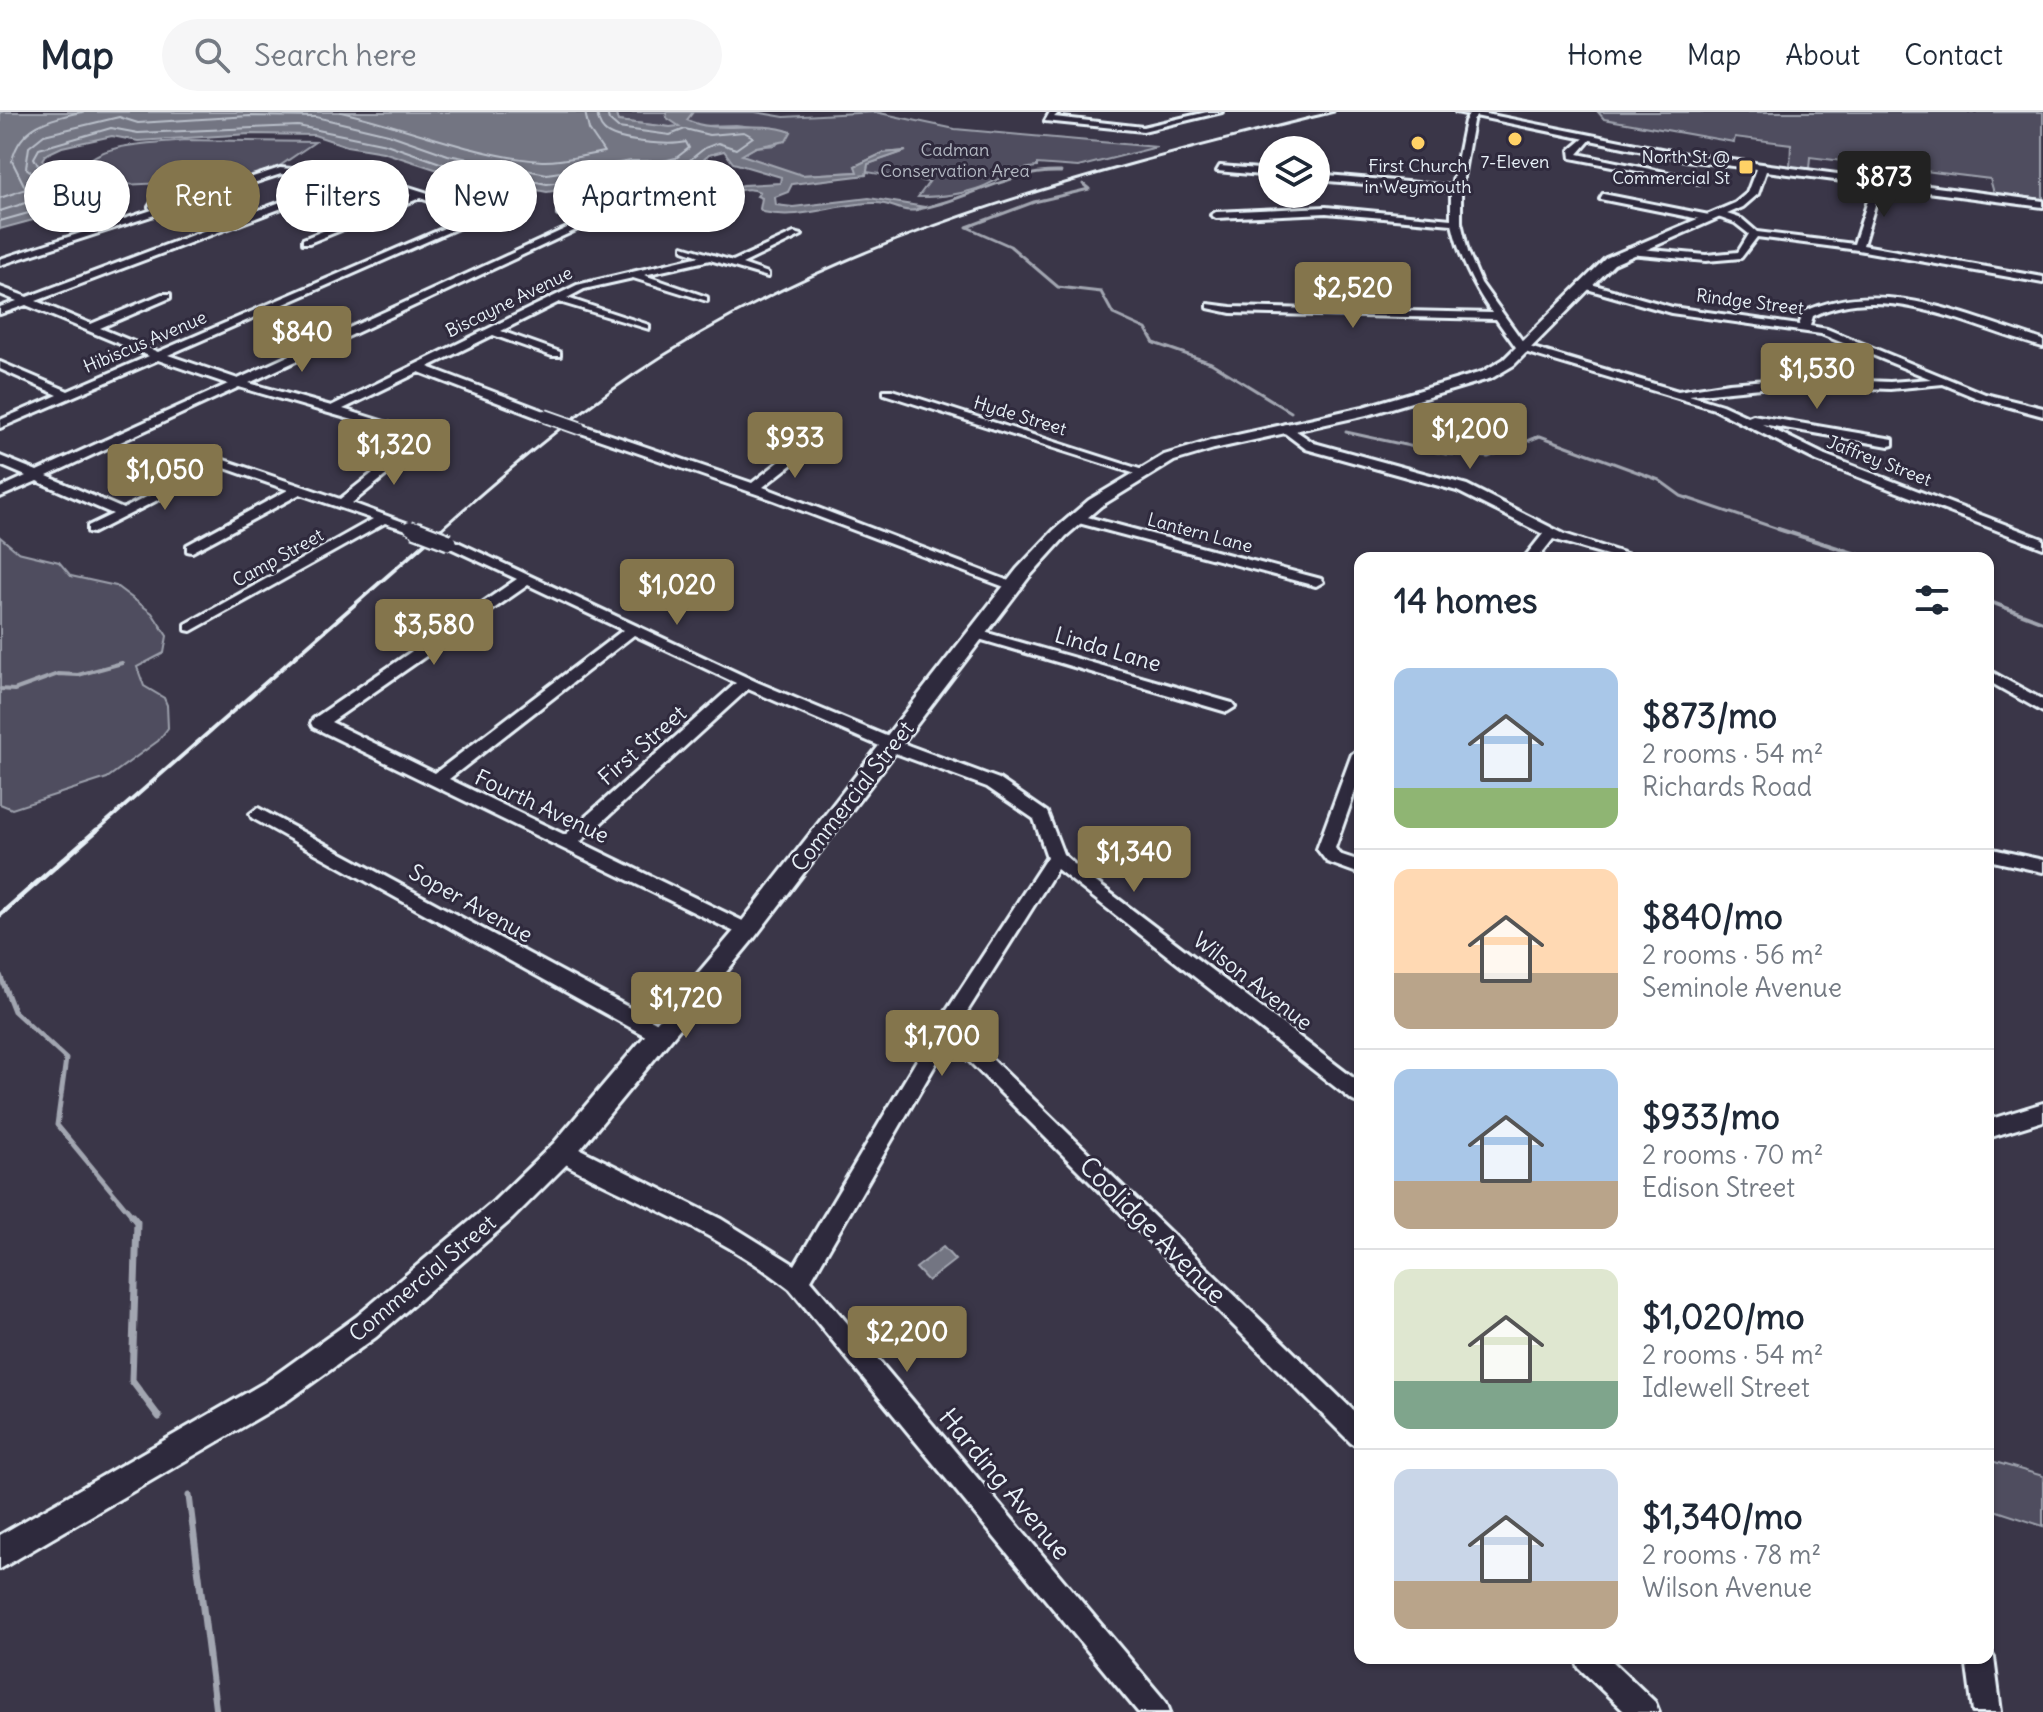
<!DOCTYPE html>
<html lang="en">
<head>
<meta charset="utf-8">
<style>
  body { margin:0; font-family:Delius,sans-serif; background:#f6f6f7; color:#1f2937; height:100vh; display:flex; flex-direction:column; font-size:30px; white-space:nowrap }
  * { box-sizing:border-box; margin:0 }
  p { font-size:26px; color:#747a83 }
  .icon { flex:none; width:44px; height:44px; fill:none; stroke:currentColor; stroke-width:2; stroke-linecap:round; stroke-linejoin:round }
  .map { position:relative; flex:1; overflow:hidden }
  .drawer { position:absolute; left:1354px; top:440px; width:640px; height:1112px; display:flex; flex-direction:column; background:#fff; border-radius:16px; box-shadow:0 2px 6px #0004 }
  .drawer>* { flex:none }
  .top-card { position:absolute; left:24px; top:48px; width:760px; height:72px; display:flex; gap:16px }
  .buttons { position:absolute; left:1258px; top:24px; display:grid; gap:16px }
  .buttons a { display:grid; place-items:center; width:72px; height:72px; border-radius:50%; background:#fff; box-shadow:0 2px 6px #0004; font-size:40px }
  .price { position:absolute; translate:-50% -68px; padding:0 18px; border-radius:8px; background:#84754c; color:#fff; font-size:26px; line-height:52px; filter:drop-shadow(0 2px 4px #0008) }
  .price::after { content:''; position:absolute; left:50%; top:48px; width:24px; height:18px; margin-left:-12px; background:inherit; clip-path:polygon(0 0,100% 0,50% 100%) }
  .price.current { background:#222; color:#fff }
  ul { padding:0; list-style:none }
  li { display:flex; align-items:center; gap:24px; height:200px; padding:0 40px }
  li+li { border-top:2px solid #e0e1e3 }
  li span { display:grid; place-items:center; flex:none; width:224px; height:160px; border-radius:16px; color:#555 }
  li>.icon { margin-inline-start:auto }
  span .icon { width:96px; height:96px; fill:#fffc; stroke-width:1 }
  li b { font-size:34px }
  h2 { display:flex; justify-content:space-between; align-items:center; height:96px; padding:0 40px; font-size:34px }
  .pill { padding:0 28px; border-radius:36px; background:#fff; box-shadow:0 2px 6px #0004; font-size:28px; line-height:72px }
  .pill.current { background:#84754c; color:#fff }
  header { display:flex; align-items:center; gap:48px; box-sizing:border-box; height:112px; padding:0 40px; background:#fff; border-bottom:2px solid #e0e1e3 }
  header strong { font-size:38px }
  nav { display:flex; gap:44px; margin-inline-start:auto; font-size:28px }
  .search { width:560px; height:72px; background:#f6f6f7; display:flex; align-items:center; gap:20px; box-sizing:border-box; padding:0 28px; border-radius:44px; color:#747a83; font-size:30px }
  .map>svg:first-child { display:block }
  .green { fill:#504e5f; stroke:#9ca0ac; stroke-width:2 }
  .water { fill:#737482; stroke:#a2a6b1; stroke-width:2 }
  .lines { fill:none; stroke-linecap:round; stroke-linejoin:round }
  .shore { stroke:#b9bfc9; stroke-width:2 }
  .stream-far3 { stroke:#a2a6b1; stroke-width:3 }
  .stream-far2 { stroke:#a2a6b1; stroke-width:4 }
  .stream-far1 { stroke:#a2a6b1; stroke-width:5 }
  .stream { stroke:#a2a6b1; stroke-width:7 }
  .minor-casing { stroke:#e8f1f8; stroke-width:6 }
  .major-casing { stroke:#e8f1f8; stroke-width:6 }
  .minor { fill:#2f2a3d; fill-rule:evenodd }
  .major { fill:#2f2a3d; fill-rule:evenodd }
  .rail-far2 { stroke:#e8f1f8; stroke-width:3 }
  .rail-far1 { stroke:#e8f1f8; stroke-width:4 }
  .rail { stroke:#e8f1f8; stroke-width:5 }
  .minor-bridge-far1-casing { stroke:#e8f1f8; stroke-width:16; stroke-linecap:butt }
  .minor-bridge-casing { stroke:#e8f1f8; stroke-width:20; stroke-linecap:butt }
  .minor-bridge-far1 { stroke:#2f2a3d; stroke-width:12 }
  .minor-bridge { stroke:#2f2a3d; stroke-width:15 }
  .poi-dot { fill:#ffd166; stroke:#2f2a3d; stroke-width:3 }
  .labels { text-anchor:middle; stroke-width:6; stroke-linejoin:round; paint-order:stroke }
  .far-park-label { font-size:18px; fill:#b3b8c2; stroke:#2f2a3d }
  .far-poi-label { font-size:18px; fill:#e8f1f8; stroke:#2f2a3d }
  .far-street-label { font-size:18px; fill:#e8f1f8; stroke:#2f2a3d }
  .street-label { font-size:22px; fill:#e8f1f8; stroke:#2f2a3d }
  .near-street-label { font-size:26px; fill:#e8f1f8; stroke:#2f2a3d }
</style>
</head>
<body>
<header>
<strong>Map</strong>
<div class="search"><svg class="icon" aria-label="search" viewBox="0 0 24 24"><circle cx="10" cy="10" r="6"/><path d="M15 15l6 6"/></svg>Search here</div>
<nav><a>Home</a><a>Map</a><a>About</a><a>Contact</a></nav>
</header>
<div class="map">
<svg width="2043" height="1600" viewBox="0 0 2043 1600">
  <rect width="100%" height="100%" fill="#3a3648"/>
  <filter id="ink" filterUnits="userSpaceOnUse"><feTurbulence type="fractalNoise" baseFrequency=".0125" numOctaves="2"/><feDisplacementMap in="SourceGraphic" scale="16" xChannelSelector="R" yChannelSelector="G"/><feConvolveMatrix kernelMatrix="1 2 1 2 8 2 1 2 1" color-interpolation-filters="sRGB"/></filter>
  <g filter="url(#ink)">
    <g class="green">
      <path d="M615 0H755L784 5 875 0 955 17 1157 35 1078 55 1037 52V55C1009 58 1005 65 982 75 961 83 940 85 918 85L929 70 867 60 868 52 905 39 883 41 855 54 858 60 801 63 744 47 742 43 756 35 776 33 788 19 736 13 670 15 618 9Z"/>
      <path d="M1598 0H2043V87L1994 81 1990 67 1810 45 1809 57 1790 55 1791 32 1735 25 1734 30 1604 7Z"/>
      <path d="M184 28 315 30 278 55 174 89 171 84 185 70 101 74 83 55C100 30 155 32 184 28Z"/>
      <path d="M0 425 18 440 59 450 71 464 116 474 152 501 167 524 164 541 137 555 144 574 164 586 167 593 168 616 158 629 107 666 12 697 0 692Z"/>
      <path d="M1988 1348 2043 1364V1414L1988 1396Z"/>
    </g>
    <g class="water">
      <path d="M0 0H615L618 9 670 15 679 14 667 6 666 0H693L687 8C718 23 756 7 791 20L786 29 756 35 742 43 802 63 857 60 855 54 883 41 906 39 868 52 866 63 792 72 788 80 775 85 776 93 793 95 869 86 925 95C905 105 895 91 876 91 838 90 802 109 763 100L760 97 762 86 757 84 760 80C743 71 724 87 706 87 669 87 647 65 607 80L621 73 646 71 708 84 743 73 780 71 781 65 733 51 724 39 709 43 687 62 666 67H634L547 80 444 60 383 40 347 34 314 23 250 22 138 29 112 24 62 35 45 43 42 48C57 61 80 64 92 75V83L59 101 0 117Z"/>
      <path d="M943 1135 955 1148 928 1169 916 1156Z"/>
    </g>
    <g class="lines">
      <g class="shore">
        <path d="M341 0C405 14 477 45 542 49 562 50 584 43 604 40L589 18 585 0"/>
        <path d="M0 86 26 77 12 49C20 13 50 7 82 0"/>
        <path d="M0 99 54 82 51 75 26 56 29 35 44 23 119 5 138 11 250 4 316 5 388 22 448 43 547 62 632 49H663L676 46 689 36 686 30C670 34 615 30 604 18 599 13 598 7 597 0"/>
        <path d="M0 109 57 93 79 81 78 76C60 71 42 64 34 46L39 37 111 16 138 21 298 14 386 32 446 53 547 72 633 59H665L681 55 705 36 718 31 736 37 753 25 744 20 709 23 685 17 670 23 618 16 609 8 607 0"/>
      </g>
      <g class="stream-far3">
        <path d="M1083 72 1089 77 1034 90 967 115 1010 134 1058 175 1101 180 1113 202 1146 217 1154 231 1211 251 1291 300"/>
        <path d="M917 97C967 89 1009 58 1061 60"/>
        <path d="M1346 320 1446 342 1488 345 1540 324 1659 368 1681 384 1784 419"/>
      </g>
      <g class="stream-far2">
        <path d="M1778 417 1869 446"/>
        <path d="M1988 489 2043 510"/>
        <path d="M0 577 14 578 58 562 78 563 122 551"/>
      </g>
      <path class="stream-far1" d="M0 863 14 899 66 947 57 1013 134 1106"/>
      <g class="stream">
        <path d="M132 1104 137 1110 132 1269 159 1305"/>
        <path d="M189 1384 216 1600"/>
      </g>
      <defs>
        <g id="minor">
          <path d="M1050 0H1059L1054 5 1143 15 1207 0H1222L1143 19 1045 9Z"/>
          <path d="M1470 1 1477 3 1473 9 1461 77V110L1468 140 1481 171 1526 234 1678 279 1729 271 1791 266 1890 270 1931 267 1821 222 1671 201 1580 175 1579 173 1584 170 1672 195 1799 213 1804 200C1881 163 1968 205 2043 228V235C1971 216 1886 168 1813 204L1810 214 1827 217 1985 282 2043 296V304L1977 286 1943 272 1890 277 1791 273 1689 283 1722 293 1748 305 1753 303 1893 327V333L1889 334 1762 312 1825 343 2043 427V436L1817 349 1714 297 1518 238 1496 207 1231 201 1208 196V192L1231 195 1492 201C1472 172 1460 146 1452 112L1326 101 1216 106 1211 103 1216 100 1326 95 1451 107V79L1316 68V62L1452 74 1465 9Z"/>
          <path d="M1588 23 1592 26 1578 42 1703 68 1699 71 1571 46 1570 38Z"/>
          <path d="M1220 54 1272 58V64L1217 59Z"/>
          <path d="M280 56 374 64 425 80 485 104 168 243 238 267 580 110 558 103V99L593 110 249 271 331 294 577 173 700 144 683 138V134L733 149 794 121 802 123 742 152 768 161V165L710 148 644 163 707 185V189L633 166 584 177 567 186 649 213V217L559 190 501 219 560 240V244H552L493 223 428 255 549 301V307H541L419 260 343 297 407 317 418 330 411 343 352 391 417 415 410 419 385 411 191 519 186 518V512L373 407 300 382 192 440 187 439V433L288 378 222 355 93 421 88 420V414L113 402 37 369 0 385V376L26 364 0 353V344L37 359 228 272 158 248 0 316V308L58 283 0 257V250L68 279 149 244 26 193 0 202V195L17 189 0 182V175L27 185 342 67 281 62 0 153V147L152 98 149 95 157 83 172 72 179 74 164 87 160 95ZM356 68 373 70 411 83 303 127V131H309L420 86 472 104 158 240 100 216 170 186V182H162L91 212 36 189ZM239 275 377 315 399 323 406 330 402 338 340 387 221 347 123 397 47 364Z"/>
          <path d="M1878 67 1882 70 1863 133 2043 165V171L1858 138 1757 125 1741 146 1706 149 1629 142 1624 139 1629 136 1706 143 1738 140 1749 122 1735 111 1715 104 1718 99 1742 107 1757 120 1854 132 1874 70Z"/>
          <path d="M1603 82 1709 103 1714 106 1709 109 1600 87Z"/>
          <path d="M884 278H892L1149 360 1139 363 884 282Z"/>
          <path d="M579 312 752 371 807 328H815V334L763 375 1022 474 1020 477H1010L774 388 575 319V313Z"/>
          <path d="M1286 312 1314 331 1467 373 1564 422 1639 446H1617L1553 427 1538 446H1524L1543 422 1457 379 1306 337 1282 319V313Z"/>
          <path d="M1076 402 1321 467 1323 470 1316 474 1071 409V403Z"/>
          <path d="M449 426 759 571 910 634 999 667 1047 700 1063 742 1084 761 1360 971V992L1353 989 1057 757 958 914 1360 1305V1334L1351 1331 949 929 811 1168 1166 1590 1170 1600H1138L790 1177C729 1129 661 1100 592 1066 580 1059 559 1052 553 1039L556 1032 563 1030 570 1032 721 1107 795 1153 940 909 1047 745 1034 707 987 675 898 642 748 577 580 730 753 814 756 819 753 824 747 826 313 615 311 611 313 607 517 467 444 433V427ZM528 473 623 518 435 661 331 610ZM634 523 736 571 565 723 449 667Z"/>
          <path d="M977 518 1232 591 1235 595 1227 600 972 525V519Z"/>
          <path d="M1988 558 2043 588V600L1988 569Z"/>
          <path d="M1360 637V665L1335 736 1339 742 1360 749V762L1327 750 1317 737 1352 642Z"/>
          <path d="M258 696 667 916 670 922 667 928 660 930 653 928 252 706 250 702Z"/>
          <path d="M1988 736 2043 748V760L1988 748Z"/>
          <path d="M2043 991V1009L1988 1026V1008Z"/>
          <path d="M1988 1536 1994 1546 2001 1600H1973L1966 1546H1988Z"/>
          <path d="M1575 1546H1609L1655 1590 1659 1600H1625L1579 1556Z"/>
        </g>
        <path id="major" d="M1456 0H1476L1686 42 2043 89V95L1766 59 1758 82 1743 95 1614 152 1514 253 1492 266 1371 302 1214 337 1174 349 1101 394 1066 424 1029 465 755 825 572 1047 512 1107 376 1225 287 1289 0 1457V1423L267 1269 356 1205 494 1089 554 1031 739 813 1017 457 1054 418 1089 388 1164 343 1210 329 1363 295 1482 260 1504 247 1606 146 1735 91 1747 81 1756 57 1686 48Z"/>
      </defs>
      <use href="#minor" class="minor-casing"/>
      <use href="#major" class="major-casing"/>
      <use href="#minor" class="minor"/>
      <use href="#major" class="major"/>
      <path class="rail-far2" d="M439 419C501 364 563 311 632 264 847 119 1086 62 1334 0"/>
      <path class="rail-far1" d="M95 720 441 417"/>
      <path class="rail" d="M0 803 97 718"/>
      <defs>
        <g id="minor-bridge-far1">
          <path d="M545 304 579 316"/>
          <path d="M410 415 420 419"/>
        </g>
        <path id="minor-bridge" d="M415 417 449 430"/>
      </defs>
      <use href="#minor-bridge-far1" class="minor-bridge-far1-casing"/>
      <use href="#minor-bridge" class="minor-bridge-casing"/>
      <use href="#minor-bridge-far1" class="minor-bridge-far1"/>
      <use href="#minor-bridge" class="minor-bridge"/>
    </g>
  </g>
  <g class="poi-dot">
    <circle cx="1515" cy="27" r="8"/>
    <circle cx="1418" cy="31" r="8"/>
    <rect x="1738" y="47" width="16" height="16" rx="4"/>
  </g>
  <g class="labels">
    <g class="far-park-label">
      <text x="955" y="44">Cadman<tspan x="955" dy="21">Conservation Area</tspan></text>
    </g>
    <g class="far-poi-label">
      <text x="1730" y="51" text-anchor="end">North St @<tspan x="1730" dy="21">Commercial St</tspan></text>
      <text x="1515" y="56">7-Eleven</text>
      <text x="1418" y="60">First Church<tspan x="1418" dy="21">in Weymouth</tspan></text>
    </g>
    <g class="far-street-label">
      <text transform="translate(509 190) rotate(-26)" y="6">Biscayne Avenue</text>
      <text transform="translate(1750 190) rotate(7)" y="6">Rindge Street</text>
      <text transform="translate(145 230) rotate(-23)" y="6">Hibiscus Avenue</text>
      <text transform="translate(1020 304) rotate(17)" y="6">Hyde Street</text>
      <text transform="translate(1879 349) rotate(21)" y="6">Jaffrey Street</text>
      <text transform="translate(1200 421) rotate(15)" y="6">Lantern Lane</text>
      <text transform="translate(278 446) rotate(-29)" y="6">Camp Street</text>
    </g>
    <g class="street-label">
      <text transform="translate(1108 537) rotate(16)" y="8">Linda Lane</text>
      <text transform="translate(642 633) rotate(-41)" y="8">First Street</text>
      <text transform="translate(852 684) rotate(-52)" y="8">Commercial Street</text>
      <text transform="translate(542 694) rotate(25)" y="8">Fourth Avenue</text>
      <text transform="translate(471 791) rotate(29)" y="8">Soper Avenue</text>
      <text transform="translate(1253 869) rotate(38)" y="8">Wilson Avenue</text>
      <text transform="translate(422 1166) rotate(-40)" y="8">Commercial Street</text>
    </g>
    <g class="near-street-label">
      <text transform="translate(1153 1118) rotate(45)" y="9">Coolidge Avenue</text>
      <text transform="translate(1005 1372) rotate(50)" y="9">Harding Avenue</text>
    </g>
  </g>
</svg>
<div class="buttons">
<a><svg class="icon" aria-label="layers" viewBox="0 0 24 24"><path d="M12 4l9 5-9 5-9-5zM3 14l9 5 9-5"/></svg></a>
</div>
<b class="price current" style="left:1884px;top:107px">$873</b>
<b class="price" style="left:1353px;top:218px">$2,520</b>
<b class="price" style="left:302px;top:262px">$840</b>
<b class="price" style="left:1817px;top:299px">$1,530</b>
<b class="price" style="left:1470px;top:359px">$1,200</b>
<b class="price" style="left:795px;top:368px">$933</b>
<b class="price" style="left:394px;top:375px">$1,320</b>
<b class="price" style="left:165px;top:400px">$1,050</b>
<b class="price" style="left:677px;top:515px">$1,020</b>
<b class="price" style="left:434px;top:555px">$3,580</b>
<b class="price" style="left:1134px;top:782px">$1,340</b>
<b class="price" style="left:686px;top:928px">$1,720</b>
<b class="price" style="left:942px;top:966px">$1,700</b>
<b class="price" style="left:907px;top:1262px">$2,200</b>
<div class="top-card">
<a class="pill">Buy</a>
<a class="pill current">Rent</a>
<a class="pill">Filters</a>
<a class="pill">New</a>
<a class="pill">Apartment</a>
</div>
<section class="drawer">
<h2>14 homes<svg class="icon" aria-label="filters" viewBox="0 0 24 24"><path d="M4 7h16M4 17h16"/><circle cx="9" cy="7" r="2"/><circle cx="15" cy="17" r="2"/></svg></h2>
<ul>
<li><span style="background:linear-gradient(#a9c7e8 75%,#8fb573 0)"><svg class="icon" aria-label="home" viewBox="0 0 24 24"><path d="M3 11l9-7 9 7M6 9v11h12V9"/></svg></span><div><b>$873/mo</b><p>2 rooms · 54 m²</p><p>Richards Road</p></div></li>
<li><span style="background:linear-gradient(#ffd9b3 65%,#b9a48a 0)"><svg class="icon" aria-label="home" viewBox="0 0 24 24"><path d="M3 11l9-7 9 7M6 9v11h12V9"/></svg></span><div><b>$840/mo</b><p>2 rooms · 56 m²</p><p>Seminole Avenue</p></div></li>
<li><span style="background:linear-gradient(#a9c7e8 70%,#b9a48a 0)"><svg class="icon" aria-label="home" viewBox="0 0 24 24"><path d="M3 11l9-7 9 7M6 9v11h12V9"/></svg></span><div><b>$933/mo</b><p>2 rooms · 70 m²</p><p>Edison Street</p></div></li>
<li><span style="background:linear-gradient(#dfe7d0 70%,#7fa58c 0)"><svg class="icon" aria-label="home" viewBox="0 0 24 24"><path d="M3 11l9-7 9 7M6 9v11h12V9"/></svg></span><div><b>$1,020/mo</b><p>2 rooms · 54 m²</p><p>Idlewell Street</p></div></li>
<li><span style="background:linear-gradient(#c9d6e8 70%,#b9a48a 0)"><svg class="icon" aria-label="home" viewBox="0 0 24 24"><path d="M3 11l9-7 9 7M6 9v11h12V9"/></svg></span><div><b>$1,340/mo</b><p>2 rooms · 78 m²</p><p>Wilson Avenue</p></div></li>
</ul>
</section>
</div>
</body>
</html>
